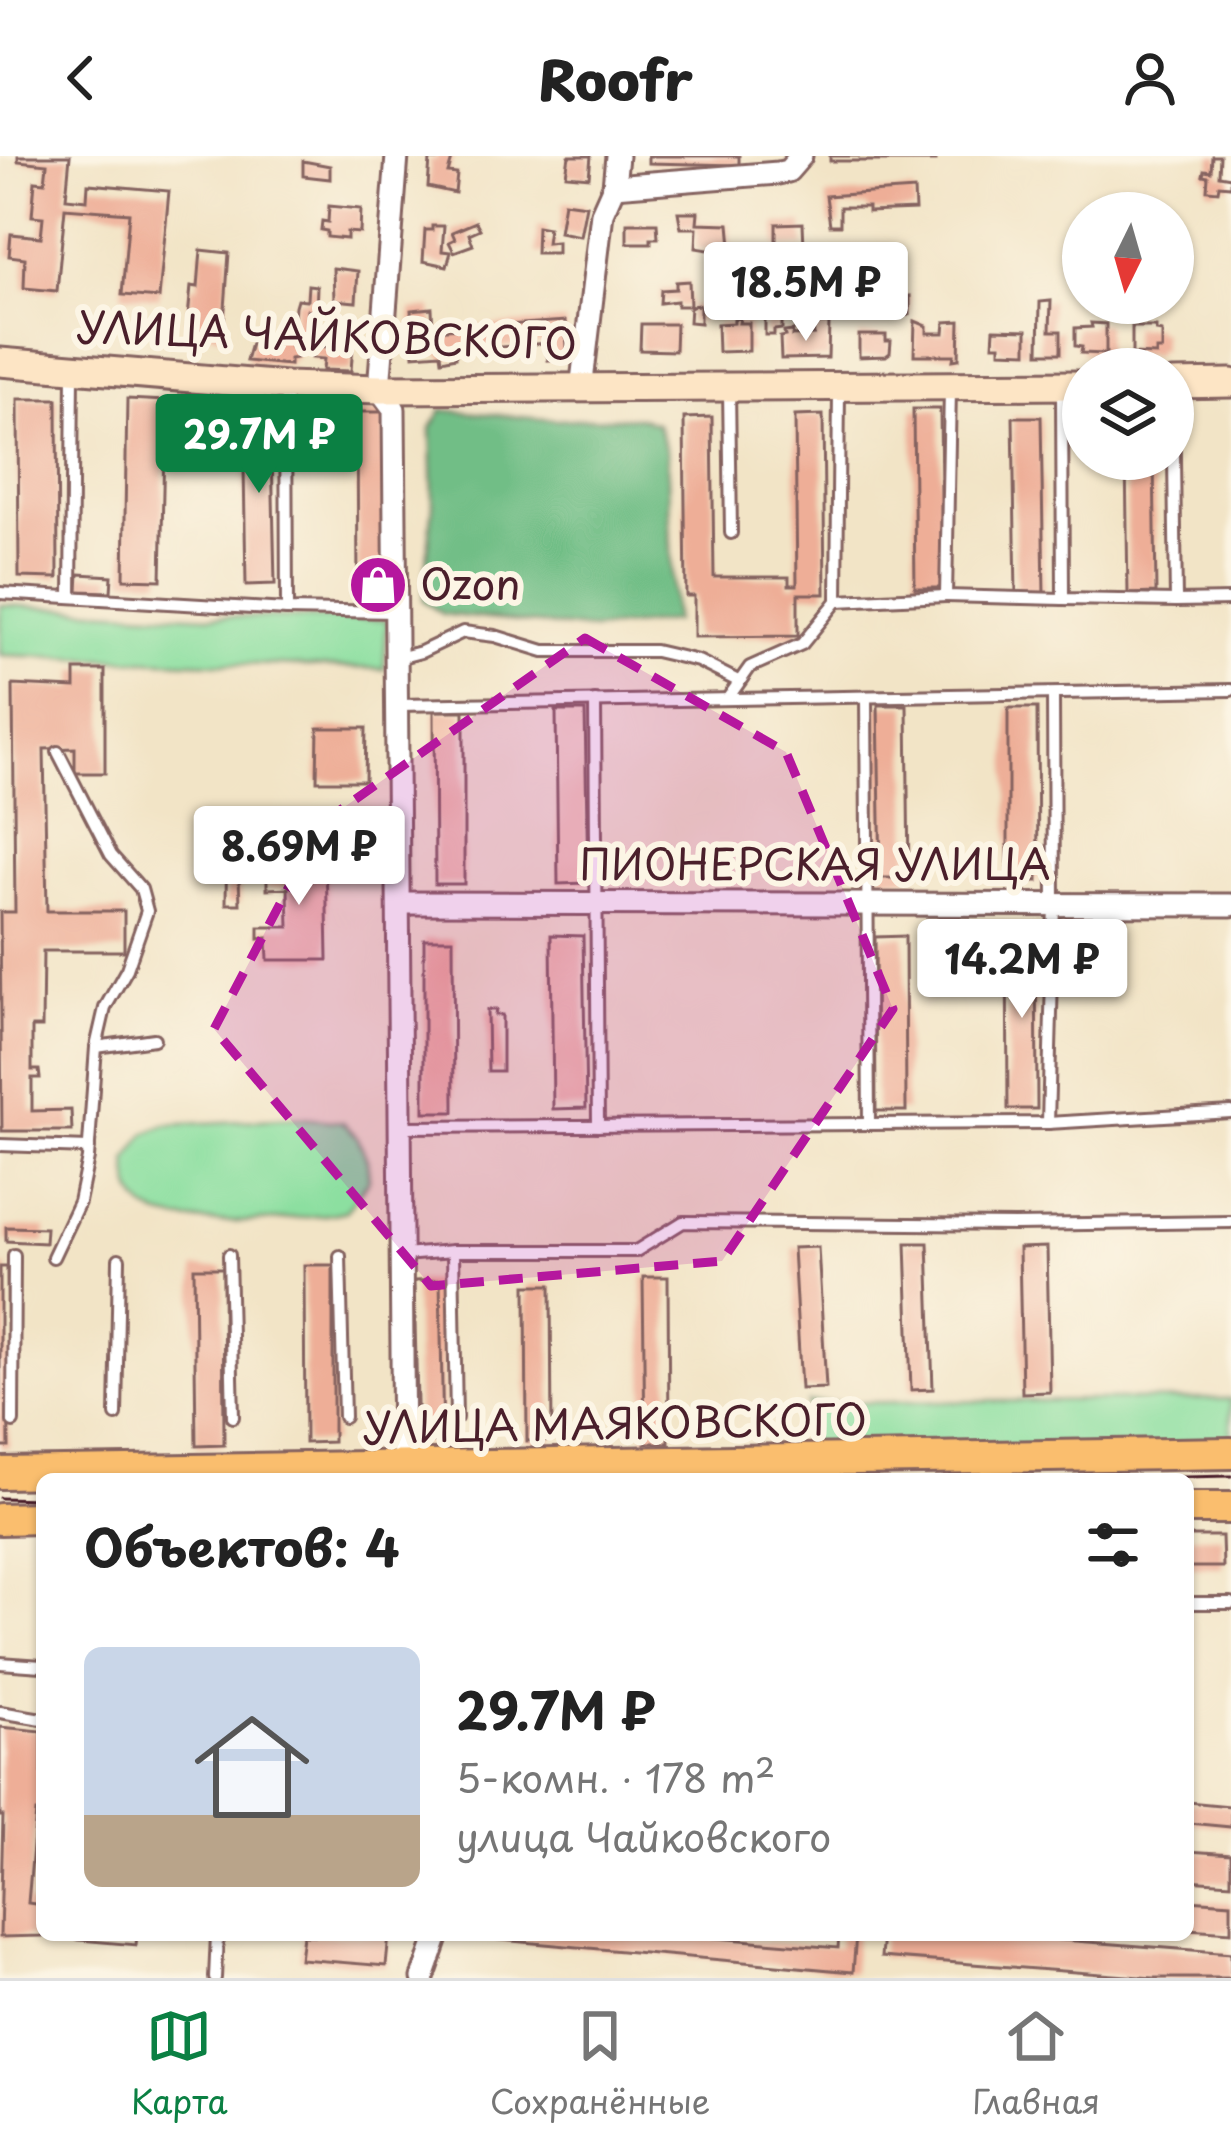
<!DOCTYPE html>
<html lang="ru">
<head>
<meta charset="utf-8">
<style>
  body { margin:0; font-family:"Playpen Sans",sans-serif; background:#f6f6f6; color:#222; height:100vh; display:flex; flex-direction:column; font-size:45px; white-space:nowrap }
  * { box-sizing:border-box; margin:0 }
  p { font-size:39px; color:#767676 }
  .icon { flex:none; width:66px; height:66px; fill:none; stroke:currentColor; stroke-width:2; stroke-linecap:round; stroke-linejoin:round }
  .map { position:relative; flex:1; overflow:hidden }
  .panel { position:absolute; left:36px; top:1317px; width:1158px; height:468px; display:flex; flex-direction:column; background:#fff; border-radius:18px; box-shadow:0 3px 9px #0004 }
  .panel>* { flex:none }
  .needle { width:78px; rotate:185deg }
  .fabs { position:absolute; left:1062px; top:36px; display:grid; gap:24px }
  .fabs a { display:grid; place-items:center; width:132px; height:132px; border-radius:50%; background:#fff; box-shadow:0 3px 9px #0004; font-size:60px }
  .price { position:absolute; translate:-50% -102px; padding:0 27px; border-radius:12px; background:#fff; color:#222; font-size:39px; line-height:78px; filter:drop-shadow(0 3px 6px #0008) }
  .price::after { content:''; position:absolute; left:50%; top:72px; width:36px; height:27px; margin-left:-18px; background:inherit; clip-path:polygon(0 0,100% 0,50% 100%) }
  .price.active { background:#0b8043; color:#fff }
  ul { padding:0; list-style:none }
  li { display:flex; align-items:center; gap:36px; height:300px; padding:0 48px }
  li+li { border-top:3px solid #e0e0e0 }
  li span { display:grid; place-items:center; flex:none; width:336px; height:240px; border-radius:18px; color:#555 }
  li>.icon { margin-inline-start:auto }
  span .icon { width:144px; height:144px; fill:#fffc; stroke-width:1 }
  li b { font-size:51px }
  h2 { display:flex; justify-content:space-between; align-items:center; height:144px; padding:0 48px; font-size:51px }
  header { display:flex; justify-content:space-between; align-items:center; height:156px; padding:0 48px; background:#fff; font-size:54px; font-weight:800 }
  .dock { display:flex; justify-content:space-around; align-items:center; height:168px; border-top:3px solid #e0e0e0; background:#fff; font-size:33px; color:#767676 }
  .dock a { display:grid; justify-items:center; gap:6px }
  .dock .active { color:#0b8043 }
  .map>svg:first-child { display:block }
  .green { fill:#8cdfa0; stroke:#6b7f66; stroke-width:3 }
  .forest { fill:#71be86; stroke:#5e6e58; stroke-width:3 }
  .building { fill:#eeae97 }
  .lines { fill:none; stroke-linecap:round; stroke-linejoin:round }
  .service-casing { stroke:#856461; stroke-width:16 }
  .minor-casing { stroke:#856461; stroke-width:27 }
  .secondary-casing { stroke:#856461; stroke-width:33 }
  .primary-casing { stroke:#856461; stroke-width:36 }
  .service { stroke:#fff; stroke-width:10 }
  .minor { stroke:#fff; stroke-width:21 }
  .secondary { stroke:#fde5c5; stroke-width:27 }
  .primary { stroke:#fabe6e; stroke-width:30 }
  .tram { stroke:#4a1f2b; stroke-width:3 }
  .marked { fill:#b5179e; fill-opacity:0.2; stroke:#b5179e; stroke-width:9; stroke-dasharray:24 15; stroke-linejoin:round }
  .labels { text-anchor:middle; stroke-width:12; stroke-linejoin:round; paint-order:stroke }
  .street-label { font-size:42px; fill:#4a1f2b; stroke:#fcf5e5 }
  .poi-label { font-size:42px; fill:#4a1f2b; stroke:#fcf5e5; text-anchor:start }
</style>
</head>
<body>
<header><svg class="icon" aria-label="back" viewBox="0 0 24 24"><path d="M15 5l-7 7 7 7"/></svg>Roofr<svg class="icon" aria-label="person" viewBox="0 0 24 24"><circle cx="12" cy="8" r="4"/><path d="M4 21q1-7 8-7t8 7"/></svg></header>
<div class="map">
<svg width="1231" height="1822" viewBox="0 0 1231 1822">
  <rect width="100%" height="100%" fill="#fcf5e5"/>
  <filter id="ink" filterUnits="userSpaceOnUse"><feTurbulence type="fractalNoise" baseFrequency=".00833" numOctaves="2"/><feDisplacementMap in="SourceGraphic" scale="24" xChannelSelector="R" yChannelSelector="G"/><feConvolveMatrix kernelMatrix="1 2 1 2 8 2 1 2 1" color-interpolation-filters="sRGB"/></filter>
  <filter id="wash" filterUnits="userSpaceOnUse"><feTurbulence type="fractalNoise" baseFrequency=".004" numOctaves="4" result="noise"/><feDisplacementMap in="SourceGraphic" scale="48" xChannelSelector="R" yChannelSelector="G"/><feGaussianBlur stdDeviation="2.7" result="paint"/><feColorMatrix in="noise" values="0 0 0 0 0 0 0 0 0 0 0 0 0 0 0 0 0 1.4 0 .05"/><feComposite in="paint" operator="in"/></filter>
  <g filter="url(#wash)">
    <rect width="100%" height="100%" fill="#f2e4c6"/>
    <g class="green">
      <path d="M0 449 210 460 387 464 384 513 0 499Z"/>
      <path d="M299 962 343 966 358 982 367 1004 369 1023 346 1055C309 1064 178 1075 148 1054 131 1042 129 1023 128 1004L145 978 166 969Z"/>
      <path d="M1231 1243V1295L809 1296 807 1247Z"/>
    </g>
    <path class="forest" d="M442 254 556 264 639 261 657 268 667 297 674 465 594 474 442 458 423 444 433 348 431 272Z"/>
    <g id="blocks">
      <g class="building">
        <path d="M18 0H70L66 42 87 44 88 28 169 35 159 142 122 139 129 57 65 52 57 135 24 132 25 102 9 100 11 78 41 81 43 61 32 60 35 25 45 26 47 8 18 5Z"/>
        <path d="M437 0H453L448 17 457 18 455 37 428 31 430 4H437Z"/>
        <path d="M569 0H591L589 21 566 19Z"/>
        <path d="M648 0H739V9L648 7Z"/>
        <rect x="830" y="0" width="106" height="5"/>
        <path d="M1212 0H1220L1219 19 1231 21V30L1219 29 1218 35 1207 34 1208 20 1203 19 1204 14 1211 15Z"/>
        <path d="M303 5 330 10V23L303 20Z"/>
        <path d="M914 34 915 54 868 56V51H840V69H830L826 40Z"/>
        <path d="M564 46 586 49 580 80 559 76Z"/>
        <path d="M329 50 361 53 360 77 347 76V83L327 81V75L321 74 322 65 328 66Z"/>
        <path d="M678 56H698L697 67 729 68 731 90H728L727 97 696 92 697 72H681Z"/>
        <path d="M476 66 480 73 469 78 473 89 454 96 449 86 455 83 452 76Z"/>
        <path d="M627 67H657L658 82H651V87H627Z"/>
        <path d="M803 67 804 91H776V68Z"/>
        <path d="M432 70H444L442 95 451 96 447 110 423 105 425 74H432Z"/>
        <path d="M537 70 548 72 546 87 557 86V97H536Z"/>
        <path d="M201 94 229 97 223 180 187 172 191 130 198 131Z"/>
        <path d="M333 112 358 115 356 146 334 144Z"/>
        <path d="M689 125 690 150 700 149V167L689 166 690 150H677V145L660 147 661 134 676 133V126Z"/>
        <path d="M308 129 317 130 316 155 307 154 305 182H292L291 190 297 191 296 202 290 203V209L246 205 252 184 272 186 273 174 293 175 295 150 297 143 307 144Z"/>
        <path d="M765 140H774V159L782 160V173L774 174V179H765Z"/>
        <path d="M910 140V158L893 163 894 158H888L887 143Z"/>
        <path d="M1051 145 1050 175H1061V197H1039L1040 146Z"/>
        <path d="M432 152 433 174 565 165 568 202 548 204 545 187 455 195 456 201 442 204 441 197 414 199 411 154Z"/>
        <path d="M740 162 739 167H749V195L718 196 717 168 734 167V163Z"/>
        <path d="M915 165 927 170V177H944L945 166 960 165 959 203 953 204 954 199H914Z"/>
        <path d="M813 167H829L828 202 781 203 780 181 785 180 784 176 793 175 792 180 814 179Z"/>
        <path d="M1091 167 1106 168V198L1081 197 1082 191 1075 190V172L1092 171Z"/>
        <path d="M641 168H676L675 195 640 194Z"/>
        <path d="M1132 171H1156V175L1162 176V194H1156V199L1132 198Z"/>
        <path d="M994 173 1027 174V196L1000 195V189H993Z"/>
        <path d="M859 179H886V185H891L890 197 886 200 859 201Z"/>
        <path d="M344 187H353L351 215 323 214 324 203 312 202 313 190 344 192Z"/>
        <path d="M18 243H57L58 422 19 421Z"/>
        <path d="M127 243 165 245 161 424 124 423Z"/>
        <path d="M271 249 275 428 246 429 243 250Z"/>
        <path d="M913 253H940L942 432H915Z"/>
        <path d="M357 256H385L386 434H358Z"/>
        <path d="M823 259 825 438H798V480L694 481V440H686L684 262 712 261 714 421H789V429H797L795 260Z"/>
        <path d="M1013 261H1041L1044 439 1016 440Z"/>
        <rect x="302" y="272" width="27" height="15"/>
        <path d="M1126 303H1154L1156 437 1128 438Z"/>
        <path d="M79 418 112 420 111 436 78 435Z"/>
        <path d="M75 514H105V617H75V592L44 593 47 755H124V795H43L42 871H32V914H39L40 922H32V955L71 954 72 975H2L0 756H15L13 529 75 532Z"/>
        <path d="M878 549H907L909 722H881Z"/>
        <path d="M1008 552H1037L1038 725H1008Z"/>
        <path d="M434 555H464V728H435Z"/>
        <path d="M556 555H585L588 727 558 728Z"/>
        <path d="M318 572H366L365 625H317Z"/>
        <path d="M237 671 240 748H226L227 672Z"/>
        <path d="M326 698 328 804H268L267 782 259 783V771H289L288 732 267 733V699Z"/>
        <path d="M1007 777H1036L1037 953H1008Z"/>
        <path d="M551 779 583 780 586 952 553 953Z"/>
        <path d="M905 780 906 955H876L875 781Z"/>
        <path d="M424 783H453L454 956H424Z"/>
        <path d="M487 854H496L495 859H502V915H488Z"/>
        <path d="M6 1071 46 1072 45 1087 6 1085Z"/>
        <path d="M906 1087H928L933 1233 911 1234Z"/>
        <path d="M818 1091 826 1232 801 1233 793 1092Z"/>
        <path d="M1047 1091 1050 1236 1022 1237 1019 1092Z"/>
        <path d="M304 1109H333V1286L305 1287Z"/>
        <path d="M0 1111H7L9 1291H0Z"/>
        <path d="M194 1112H223L224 1289 196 1290Z"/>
        <path d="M643 1121H668L669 1287H645Z"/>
        <path d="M440 1124 443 1286 418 1287 414 1125Z"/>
        <path d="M526 1129H551L552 1284 527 1285Z"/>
        <path d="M1188 1380H1222L1223 1411H1188Z"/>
        <path d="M0 1571 42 1575V1656H36L28 1747 42 1749V1780L0 1781 3 1660H0Z"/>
        <path d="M1188 1646 1231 1650V1671L1188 1667Z"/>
        <path d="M1188 1695 1231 1698V1727L1188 1724Z"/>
        <path d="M1188 1744 1231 1747V1776L1188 1773Z"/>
        <path d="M57 1779H137L136 1789 56 1782Z"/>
        <path d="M303 1779H389L386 1810 300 1803Z"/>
        <path d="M478 1779H681L838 1792 839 1779H856L853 1816 478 1782Z"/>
        <path d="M883 1779H998L1231 1797V1822H1154L881 1801Z"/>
      </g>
    </g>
  </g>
  <g filter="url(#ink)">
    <use href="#blocks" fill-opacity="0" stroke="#856461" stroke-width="3"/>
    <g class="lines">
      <defs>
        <g id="service">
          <path d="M286 230 287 454"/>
          <path d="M1173 231 1176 445 1231 444"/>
          <path d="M1062 232 1063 443 1176 445"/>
          <path d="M729 233 731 377"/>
          <path d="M950 233 946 440 1063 443"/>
          <path d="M0 437 287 454 395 456"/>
          <path d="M71 441 73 216"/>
          <path d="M837 445 946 440"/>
          <path d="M398 502 421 496 463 476 495 480 544 495H655L698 505 738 525"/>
          <path d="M728 542 750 511 802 488 837 445 839 235"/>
          <path d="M866 542 869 968"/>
          <path d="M595 545 598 970"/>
          <path d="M399 549 1231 534"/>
          <path d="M96 891 154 883"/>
          <path d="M1048 967 1054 748 1053 539"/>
          <path d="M401 971 1048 967 1231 956"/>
          <path d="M0 989 89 992"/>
          <path d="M453 1095H636L683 1066 1015 1069 1231 1066"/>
          <path d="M229 1099 233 1261"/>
          <path d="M403 1099 453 1095 456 1262"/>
          <path d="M340 1100 344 1261"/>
          <path d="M53 1101 79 1046 88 1002 96 891 105 852 127 813 147 755 141 733 111 699 58 596"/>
          <path d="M116 1259 119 1103"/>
          <path d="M13 1266 14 1099"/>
          <path d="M1188 1447H1231"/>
          <path d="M0 1507 42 1510"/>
          <path d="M0 1556 42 1563"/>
          <path d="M215 1822 217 1779"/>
        </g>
        <g id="minor">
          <path d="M397 0 379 233 394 253 403 1313"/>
          <path d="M614 30 778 17 788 15 801 0"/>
          <path d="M581 234 602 57 614 30 617 0"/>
          <path d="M400 747 1231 749"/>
          <path d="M423 1822 438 1779"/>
        </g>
        <g id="secondary">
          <path d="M0 206 286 230 379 233 1083 229"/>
          <path d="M1173 228 1231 227"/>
        </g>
        <g id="primary">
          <path d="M0 1317 1231 1297"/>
          <path d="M1188 1352H1231"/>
          <path d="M0 1363 42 1362"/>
        </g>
      </defs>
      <use href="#service" class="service-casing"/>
      <use href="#minor" class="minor-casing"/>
      <use href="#secondary" class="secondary-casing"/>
      <use href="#primary" class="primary-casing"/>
      <use href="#service" class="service"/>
      <use href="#minor" class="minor"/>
      <use href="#secondary" class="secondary"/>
      <use href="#primary" class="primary"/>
      <g class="tram">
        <path d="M1090 1323 1231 1320"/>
        <path d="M0 1342 42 1343"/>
      </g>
    </g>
  </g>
  <path class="marked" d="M585 482 786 596 893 853 722 1105 431 1130 214 873 323 666Z"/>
  <defs>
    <symbol id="shop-disc" viewBox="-11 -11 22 22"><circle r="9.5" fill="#b5179e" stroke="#fcf5e5"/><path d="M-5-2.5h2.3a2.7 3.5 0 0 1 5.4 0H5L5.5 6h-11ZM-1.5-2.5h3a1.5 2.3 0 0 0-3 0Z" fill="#fff"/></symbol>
  </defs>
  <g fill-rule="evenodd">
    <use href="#shop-disc" x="345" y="396" width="66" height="66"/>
  </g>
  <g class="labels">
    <g class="street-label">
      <text transform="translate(327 180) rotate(2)" y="15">УЛИЦА ЧАЙКОВСКОГО</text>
      <text x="815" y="724">ПИОНЕРСКАЯ УЛИЦА</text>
      <text transform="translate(615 1268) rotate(-1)" y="15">УЛИЦА МАЯКОВСКОГО</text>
    </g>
    <g class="poi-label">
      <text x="420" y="444">Ozon</text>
    </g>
  </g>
</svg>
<div class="fabs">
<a><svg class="needle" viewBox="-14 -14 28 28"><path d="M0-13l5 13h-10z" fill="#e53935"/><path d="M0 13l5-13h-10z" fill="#767676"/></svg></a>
<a><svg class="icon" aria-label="layers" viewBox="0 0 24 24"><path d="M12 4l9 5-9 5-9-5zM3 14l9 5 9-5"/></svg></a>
</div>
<b class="price" style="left:806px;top:188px">18.5M ₽</b>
<b class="price active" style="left:259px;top:340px">29.7M ₽</b>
<b class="price" style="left:299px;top:752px">8.69M ₽</b>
<b class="price" style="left:1022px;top:865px">14.2M ₽</b>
<section class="panel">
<h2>Объектов: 4<svg class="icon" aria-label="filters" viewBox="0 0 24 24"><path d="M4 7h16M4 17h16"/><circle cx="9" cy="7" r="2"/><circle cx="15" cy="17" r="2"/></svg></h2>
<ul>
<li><span style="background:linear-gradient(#c9d6e8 70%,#b9a48a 0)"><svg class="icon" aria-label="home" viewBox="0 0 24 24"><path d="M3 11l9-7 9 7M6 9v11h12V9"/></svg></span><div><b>29.7M ₽</b><p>5-комн. · 178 m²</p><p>улица Чайковского</p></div></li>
</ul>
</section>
</div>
<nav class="dock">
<a class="active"><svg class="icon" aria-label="map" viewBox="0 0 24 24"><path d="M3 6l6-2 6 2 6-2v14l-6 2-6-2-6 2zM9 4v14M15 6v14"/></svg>Карта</a>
<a><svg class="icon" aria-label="saved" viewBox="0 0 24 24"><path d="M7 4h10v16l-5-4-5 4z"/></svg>Сохранённые</a>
<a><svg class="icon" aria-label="home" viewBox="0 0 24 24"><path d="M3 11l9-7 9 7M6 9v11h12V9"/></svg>Главная</a>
</nav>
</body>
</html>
